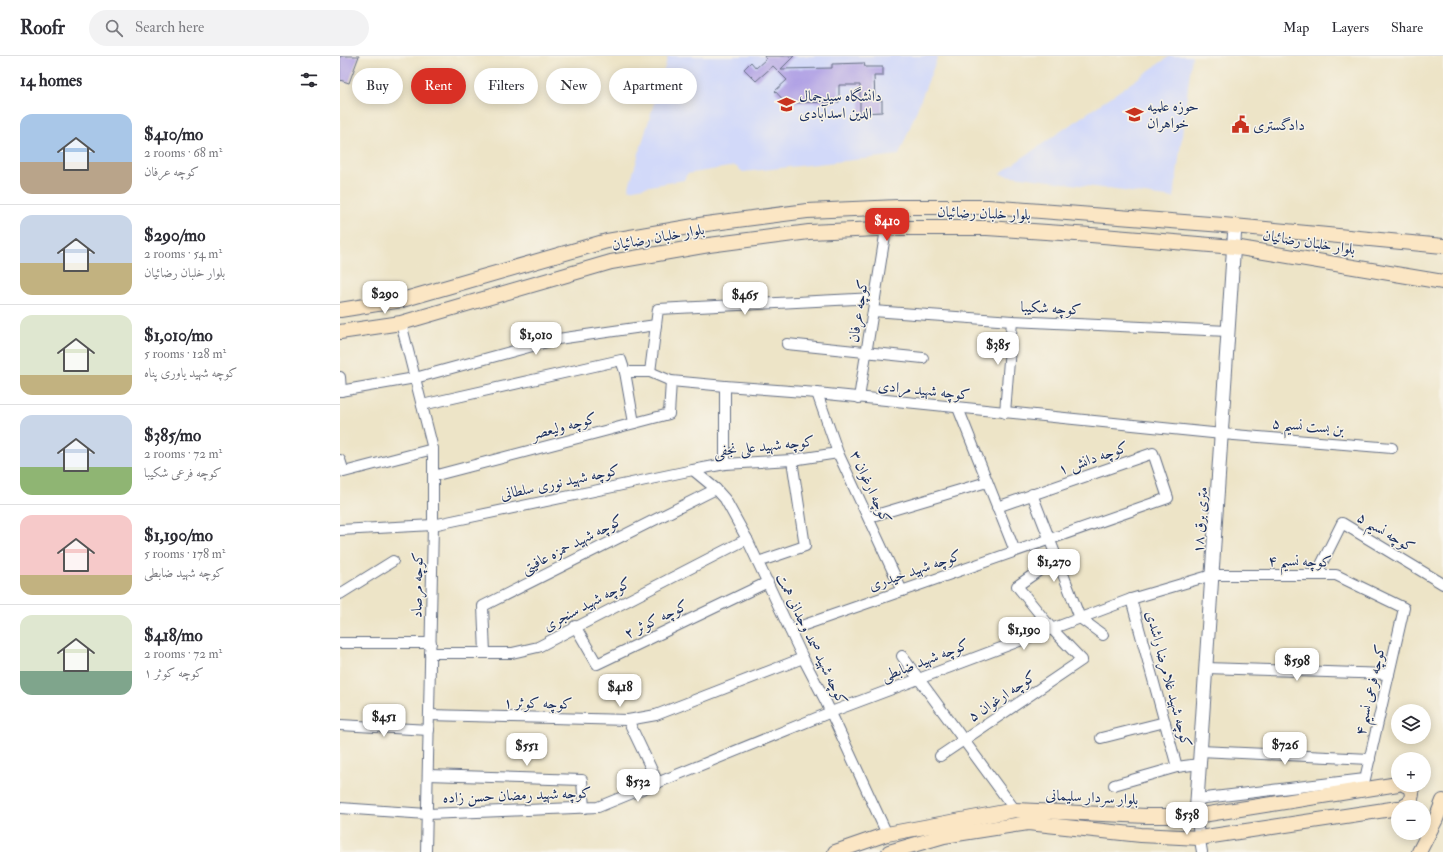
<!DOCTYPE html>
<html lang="en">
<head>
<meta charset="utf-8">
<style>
  body { margin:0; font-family:"IM FELL Double Pica",Amiri,serif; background:#f2f2f3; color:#2b2b33; height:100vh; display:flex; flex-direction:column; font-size:15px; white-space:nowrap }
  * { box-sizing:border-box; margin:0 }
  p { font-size:13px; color:#7c7c81 }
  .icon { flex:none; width:22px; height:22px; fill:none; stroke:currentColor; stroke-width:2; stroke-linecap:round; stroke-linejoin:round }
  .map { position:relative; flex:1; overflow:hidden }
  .side { display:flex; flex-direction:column; background:#fff; width:340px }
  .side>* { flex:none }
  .guide { position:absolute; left:12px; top:12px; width:380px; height:36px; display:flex; gap:8px }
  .fabs { position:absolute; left:1051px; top:648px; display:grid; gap:8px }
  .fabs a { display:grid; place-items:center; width:40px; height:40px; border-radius:50%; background:#fff; box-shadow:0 2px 10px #0003; font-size:20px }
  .price { position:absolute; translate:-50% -34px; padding:0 9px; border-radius:8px; background:#fff; color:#222; font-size:13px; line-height:26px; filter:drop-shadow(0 1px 2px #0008) }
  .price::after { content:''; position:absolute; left:50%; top:24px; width:12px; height:9px; margin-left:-6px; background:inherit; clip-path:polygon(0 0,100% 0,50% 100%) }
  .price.on { background:#d93025; color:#fff }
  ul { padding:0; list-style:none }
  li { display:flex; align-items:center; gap:12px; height:100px; padding:0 20px }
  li+li { border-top:1px solid #e1e1e2 }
  li span { display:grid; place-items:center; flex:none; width:112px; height:80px; border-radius:12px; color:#555 }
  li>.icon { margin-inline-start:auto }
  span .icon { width:48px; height:48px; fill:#fffc; stroke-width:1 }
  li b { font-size:17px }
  h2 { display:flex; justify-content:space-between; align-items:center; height:48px; padding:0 20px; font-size:17px }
  .chip { padding:0 14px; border-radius:18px; background:#fff; box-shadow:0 2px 10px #0003; font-size:14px; line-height:36px }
  .chip.on { background:#d93025; color:#fff }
  header { display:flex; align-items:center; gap:24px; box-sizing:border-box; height:56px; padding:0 20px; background:#fff; border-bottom:1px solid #e1e1e2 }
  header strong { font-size:19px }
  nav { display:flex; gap:22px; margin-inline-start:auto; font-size:14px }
  .search { width:280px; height:36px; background:#f2f2f3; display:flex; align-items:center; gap:10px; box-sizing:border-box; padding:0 14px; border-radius:22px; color:#7c7c81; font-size:15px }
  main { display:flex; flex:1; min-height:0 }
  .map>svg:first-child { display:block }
  .built { fill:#d2d9f9 }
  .building { fill:#b1a2e5 }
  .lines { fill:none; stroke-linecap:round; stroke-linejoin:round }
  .minor-casing { stroke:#646e83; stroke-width:12 }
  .tertiary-casing { stroke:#646e83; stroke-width:15 }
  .secondary-casing { stroke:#646e83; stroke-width:16 }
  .minor { stroke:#fff; stroke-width:10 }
  .tertiary { stroke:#fff; stroke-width:13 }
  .secondary { stroke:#fbe6c4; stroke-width:14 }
  .labels { text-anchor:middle; stroke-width:3; stroke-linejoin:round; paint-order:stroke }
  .poi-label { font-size:15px; fill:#1b2f5e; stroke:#f7f3e8; text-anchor:start }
  .street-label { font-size:15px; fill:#1b2f5e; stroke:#f7f3e8 }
</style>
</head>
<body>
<header>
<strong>Roofr</strong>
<div class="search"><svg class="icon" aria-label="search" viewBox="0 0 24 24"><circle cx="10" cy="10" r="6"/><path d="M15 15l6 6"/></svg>Search here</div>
<nav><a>Map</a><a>Layers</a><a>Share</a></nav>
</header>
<main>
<section class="side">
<h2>14 homes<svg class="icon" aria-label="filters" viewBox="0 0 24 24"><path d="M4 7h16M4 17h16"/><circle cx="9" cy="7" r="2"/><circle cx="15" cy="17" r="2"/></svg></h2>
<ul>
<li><span style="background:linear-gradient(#a9c7e8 60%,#b9a48a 0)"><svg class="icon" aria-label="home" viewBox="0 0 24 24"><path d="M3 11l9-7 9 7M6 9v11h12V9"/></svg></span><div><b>$410/mo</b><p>2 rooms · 68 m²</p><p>کوچه عرفان</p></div></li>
<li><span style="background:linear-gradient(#c9d6e8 60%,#c2b280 0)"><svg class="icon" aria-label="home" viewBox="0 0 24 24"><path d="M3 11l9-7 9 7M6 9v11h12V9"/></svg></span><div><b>$290/mo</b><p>2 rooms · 54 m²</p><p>بلوار خلبان رضائیان</p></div></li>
<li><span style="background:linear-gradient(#dfe7d0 75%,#c2b280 0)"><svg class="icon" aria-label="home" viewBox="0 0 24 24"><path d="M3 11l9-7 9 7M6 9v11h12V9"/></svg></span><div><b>$1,010/mo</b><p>5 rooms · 128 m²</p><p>کوچه شهید یاوری پناه</p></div></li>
<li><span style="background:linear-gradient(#c9d6e8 65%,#8fb573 0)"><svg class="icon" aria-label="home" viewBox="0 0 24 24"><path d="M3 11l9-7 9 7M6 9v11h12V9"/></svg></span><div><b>$385/mo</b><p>2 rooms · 72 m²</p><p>کوچه فرعی شکیبا</p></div></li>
<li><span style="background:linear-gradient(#f6c9c9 75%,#c2b280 0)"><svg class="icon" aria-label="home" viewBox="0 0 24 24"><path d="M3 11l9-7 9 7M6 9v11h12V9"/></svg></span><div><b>$1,190/mo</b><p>5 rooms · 178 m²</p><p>کوچه شهید ضابطی</p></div></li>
<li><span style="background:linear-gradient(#dfe7d0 70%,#7fa58c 0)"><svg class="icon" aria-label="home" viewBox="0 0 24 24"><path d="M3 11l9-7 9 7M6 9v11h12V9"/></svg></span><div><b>$418/mo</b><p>2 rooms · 72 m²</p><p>کوچه کوثر ۱</p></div></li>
</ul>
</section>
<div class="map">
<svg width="1103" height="796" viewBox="0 0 1103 796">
  <rect width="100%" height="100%" fill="#f7f3e8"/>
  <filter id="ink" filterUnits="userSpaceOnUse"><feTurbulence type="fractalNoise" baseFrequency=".025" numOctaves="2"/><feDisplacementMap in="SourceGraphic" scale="8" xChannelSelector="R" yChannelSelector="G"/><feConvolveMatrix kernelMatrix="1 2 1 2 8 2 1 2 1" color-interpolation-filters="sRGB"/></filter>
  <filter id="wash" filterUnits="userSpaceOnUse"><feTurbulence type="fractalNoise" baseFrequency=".012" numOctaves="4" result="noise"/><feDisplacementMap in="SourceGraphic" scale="16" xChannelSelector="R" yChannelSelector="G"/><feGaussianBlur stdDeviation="0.9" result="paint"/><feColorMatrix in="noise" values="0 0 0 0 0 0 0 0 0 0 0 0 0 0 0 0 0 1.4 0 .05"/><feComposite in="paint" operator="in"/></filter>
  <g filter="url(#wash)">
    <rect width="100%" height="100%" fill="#ede4c7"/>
    <g class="built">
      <path d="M328 0H598L559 99 403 116 395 110 347 118 344 124 288 134Z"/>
      <path d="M830 0H852L834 142 659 118Z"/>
    </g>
    <g id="blocks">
      <g class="building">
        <path d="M0 0H19L9 27 0 24Z"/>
        <path d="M424 0H454L441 13 492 12V8L524 7 525 11H543V20H534L535 44H542V56L520 57V29H499V46L446 47 435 35 447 24 433 10 416 25 404 13 411 6 416 12 426 3Z"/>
      </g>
    </g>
  </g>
  <g filter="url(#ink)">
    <use href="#blocks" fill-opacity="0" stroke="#646e83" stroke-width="1"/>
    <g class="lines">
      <defs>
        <g id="minor">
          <path d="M533 255 672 265 888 275"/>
          <path d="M61 267 93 393V469L86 796"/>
          <path d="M447 288 583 302"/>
          <path d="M285 316H310L331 325 385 330 477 337 882 378 1052 392"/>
          <path d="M310 316 318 253 535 242"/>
          <path d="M0 321 1 335"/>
          <path d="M0 335 75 322 218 283 316 269"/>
          <path d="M477 337 498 397 562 535"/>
          <path d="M519 342 546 173"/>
          <path d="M82 349 281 304 285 316 294 367"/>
          <path d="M618 352 675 495"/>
          <path d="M665 357 672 265"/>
          <path d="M0 404 4 416 93 393"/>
          <path d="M385 408V330"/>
          <path d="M353 414 376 433 385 443 407 483 463 602 485 644 547 778"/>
          <path d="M93 420 329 358 331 325"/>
          <path d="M692 438 740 562 763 579"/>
          <path d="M529 461 647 426"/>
          <path d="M0 474 93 469 353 414 385 408 452 404 498 397"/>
          <path d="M418 506 465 490 452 404"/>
          <path d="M976 519 1002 467 1103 528"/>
          <path d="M0 538 53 505"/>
          <path d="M791 543 837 711"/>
          <path d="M235 570 257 608 428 526"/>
          <path d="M450 574 828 442 813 397 657 451"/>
          <path d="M0 587H91"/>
          <path d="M90 597H172L198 591 407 483"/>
          <path d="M145 597 143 550 376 433"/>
          <path d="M562 600 675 754"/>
          <path d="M866 612 1049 618"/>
          <path d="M89 659 288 664 316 659 463 602"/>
          <path d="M288 664 318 727"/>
          <path d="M0 669 89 674"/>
          <path d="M761 682 825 666"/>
          <path d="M860 695 1030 703"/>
          <path d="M600 700 742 604 712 573 677 530 717 502"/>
          <path d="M88 719 242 724 244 752"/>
          <path d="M774 729 837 711 859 708"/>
          <path d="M0 752 87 758 258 751 491 656 791 543 872 519H996L1064 552 1025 723 857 743"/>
          <path d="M856 760 862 796"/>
        </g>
        <path id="tertiary" d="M856 760 895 170"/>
        <g id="secondary">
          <path d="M0 254 62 244 267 185 366 168 467 155 559 151H648L883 169 1103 190"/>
          <path d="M0 276 61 267 271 206 369 189 469 176 560 172H647L751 179 894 191 1103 226"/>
          <path d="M1063 751 1070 747 1072 738 1070 731 1065 729"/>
          <path d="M495 796 547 778 675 754 807 760H856L1058 728"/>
          <path d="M549 796 604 780 688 767 801 779 859 782 1058 752"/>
          <path d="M1079 796 1096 763 1103 745"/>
        </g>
      </defs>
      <use href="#minor" class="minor-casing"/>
      <use href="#tertiary" class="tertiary-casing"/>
      <use href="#secondary" class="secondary-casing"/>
      <use href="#minor" class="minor"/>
      <use href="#tertiary" class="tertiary"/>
      <use href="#secondary" class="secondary"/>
    </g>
  </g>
  <defs>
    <symbol id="university-bare" viewBox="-9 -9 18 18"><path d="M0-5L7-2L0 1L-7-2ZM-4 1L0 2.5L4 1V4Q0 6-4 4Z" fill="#c8321e" stroke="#f7f3e8" stroke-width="2.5" paint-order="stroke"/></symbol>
    <symbol id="civic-bare" viewBox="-9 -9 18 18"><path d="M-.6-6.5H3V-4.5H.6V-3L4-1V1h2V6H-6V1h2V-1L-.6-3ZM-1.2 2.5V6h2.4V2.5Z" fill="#c8321e" stroke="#f7f3e8" stroke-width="2.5" paint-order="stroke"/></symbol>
  </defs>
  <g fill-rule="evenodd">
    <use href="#university-bare" x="434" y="36" width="25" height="25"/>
    <use href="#university-bare" x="782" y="46" width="25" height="25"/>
    <use href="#civic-bare" x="888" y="56" width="25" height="25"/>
  </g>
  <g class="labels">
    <g class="poi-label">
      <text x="459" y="45">دانشگاه سیدجمال<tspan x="459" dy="17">الدین اسدآبادی</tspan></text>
      <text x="807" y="55">حوزه علمیه<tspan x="807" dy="17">خواهران</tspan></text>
      <text x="913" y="74">دادگستری</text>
    </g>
    <g class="street-label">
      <text transform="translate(644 157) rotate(2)" y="5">بلوار خلبان رضائیان</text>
      <text transform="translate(318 181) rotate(-10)" y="5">بلوار خلبان رضائیان</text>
      <text transform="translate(969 186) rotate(9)" y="5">بلوار خلبان رضائیان</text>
      <text transform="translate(711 252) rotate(3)" y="5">کوچه شکیبا</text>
      <text transform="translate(518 255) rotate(-81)" y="5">کوچه عرفان</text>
      <text transform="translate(584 334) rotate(6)" y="5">کوچه شهید مرادی</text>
      <text transform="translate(224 370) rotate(-15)" y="5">کوچه ولیعصر</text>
      <text transform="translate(968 370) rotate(5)" y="5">بن بست نسیم ۵</text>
      <text transform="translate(424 390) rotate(-6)" y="5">کوچه شهید علی نجفی</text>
      <text transform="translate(753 402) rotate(-19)" y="5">کوچه دانش ۱</text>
      <text transform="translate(220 426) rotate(-12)" y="5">کوچه شهید نوری سلطانی</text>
      <text transform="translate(531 431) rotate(65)" y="5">کوچه ارغوان ۳</text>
      <text transform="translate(860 464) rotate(-86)" y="5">۱۸ متری برق</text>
      <text transform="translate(1046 476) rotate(31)" y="5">کوچه نسیم ۵</text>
      <text transform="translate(232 488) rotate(-27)" y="5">کوچه شهید حمزه عافیتی</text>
      <text transform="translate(960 505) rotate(1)" y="5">کوچه نسیم ۴</text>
      <text transform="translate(575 514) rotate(-19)" y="5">کوچه شهید حیدری</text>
      <text transform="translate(77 529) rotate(-89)" y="5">کوچه مرصاد</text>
      <text transform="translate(247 548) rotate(-28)" y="5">کوچه شهید سنجری</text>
      <text transform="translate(316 563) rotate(-26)" y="5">کوچه کوثر ۲</text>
      <text transform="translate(472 583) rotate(64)" y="5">کوچه شهید صمد وجدانی همت</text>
      <text transform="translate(585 604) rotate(-21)" y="5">کوچه شهید ضابطی</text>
      <text transform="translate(829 623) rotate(75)" y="5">کوچه شهید غلامرضا راشدی</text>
      <text transform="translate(1030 634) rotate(-77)" y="5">کوچه فرعی نسیم ۴</text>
      <text transform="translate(662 640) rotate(-34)" y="5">کوچه ارغوان ۵</text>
      <text transform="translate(198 647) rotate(1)" y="5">کوچه کوثر ۱</text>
      <text transform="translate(177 739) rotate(-2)" y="5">کوچه شهید رمضان حسن زاده</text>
      <text transform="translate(752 741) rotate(3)" y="5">بلوار سردار سلیمانی</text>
    </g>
  </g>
</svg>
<div class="fabs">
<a><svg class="icon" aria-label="layers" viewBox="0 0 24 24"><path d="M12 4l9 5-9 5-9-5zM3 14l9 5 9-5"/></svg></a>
<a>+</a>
<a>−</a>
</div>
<b class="price on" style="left:547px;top:186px">$410</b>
<b class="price" style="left:45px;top:259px">$290</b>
<b class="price" style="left:405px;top:260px">$465</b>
<b class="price" style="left:196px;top:300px">$1,010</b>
<b class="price" style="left:658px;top:310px">$385</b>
<b class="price" style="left:714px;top:527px">$1,270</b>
<b class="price" style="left:684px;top:595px">$1,190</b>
<b class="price" style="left:957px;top:626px">$598</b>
<b class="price" style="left:280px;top:652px">$418</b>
<b class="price" style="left:44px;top:682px">$451</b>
<b class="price" style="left:945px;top:710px">$726</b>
<b class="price" style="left:187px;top:711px">$551</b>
<b class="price" style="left:298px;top:747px">$532</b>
<b class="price" style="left:847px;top:780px">$538</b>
<div class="guide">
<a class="chip">Buy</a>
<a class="chip on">Rent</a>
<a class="chip">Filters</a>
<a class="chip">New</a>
<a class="chip">Apartment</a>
</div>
</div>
</main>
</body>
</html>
